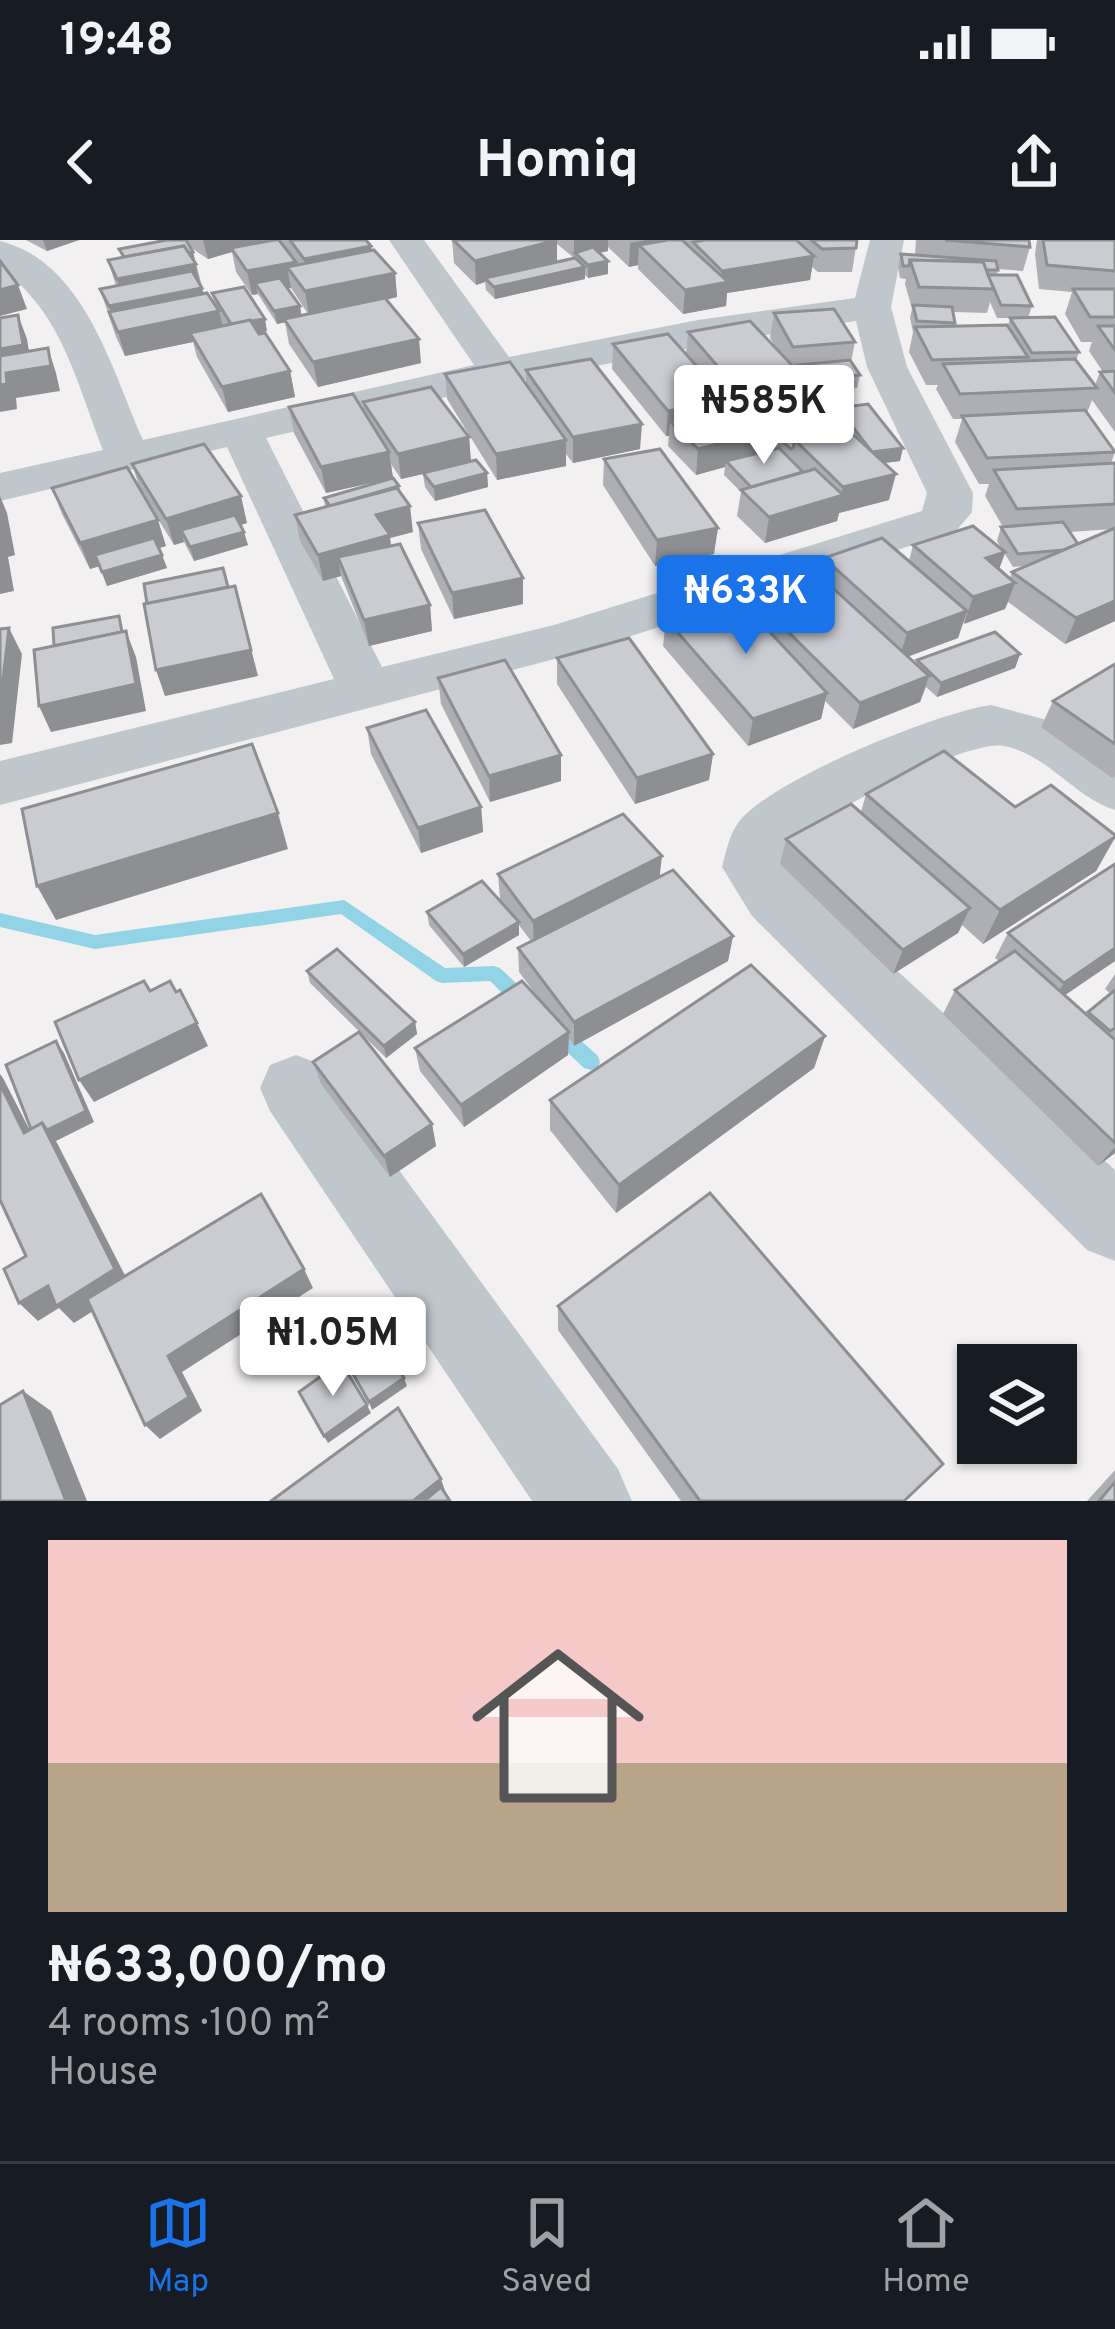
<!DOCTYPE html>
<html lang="en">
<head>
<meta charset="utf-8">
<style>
  body { margin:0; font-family:Overpass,sans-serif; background:#242831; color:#f1f3f6; height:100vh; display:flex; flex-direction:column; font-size:45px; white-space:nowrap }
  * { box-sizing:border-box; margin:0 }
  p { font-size:39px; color:#9ea1a6 }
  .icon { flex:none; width:66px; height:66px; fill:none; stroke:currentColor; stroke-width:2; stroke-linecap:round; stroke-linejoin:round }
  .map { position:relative; height:1261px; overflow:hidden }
  .details { display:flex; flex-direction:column; background:#171b24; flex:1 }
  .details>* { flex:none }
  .controls { position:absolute; left:957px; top:1104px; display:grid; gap:24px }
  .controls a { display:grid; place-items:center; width:120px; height:120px; border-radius:0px; background:#171b24; box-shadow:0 3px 9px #0004; font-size:60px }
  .price { position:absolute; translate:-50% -102px; padding:0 27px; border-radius:12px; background:#fff; color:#222; font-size:39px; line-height:78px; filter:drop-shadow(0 3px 6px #0008) }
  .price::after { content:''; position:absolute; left:50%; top:72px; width:36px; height:27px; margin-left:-18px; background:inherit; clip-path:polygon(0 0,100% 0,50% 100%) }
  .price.on { background:#1a73e8; color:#fff }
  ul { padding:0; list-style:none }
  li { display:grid; align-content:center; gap:24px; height:636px; padding:0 48px }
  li+li { border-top:3px solid #363941 }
  li span { display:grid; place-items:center; height:372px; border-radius:0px; color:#555 }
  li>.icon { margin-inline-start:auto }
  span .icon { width:216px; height:216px; fill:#fffc; stroke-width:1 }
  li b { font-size:51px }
  .status { display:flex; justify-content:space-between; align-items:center; height:84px; padding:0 60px; background:#171b24; direction:ltr }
  .status svg { height:33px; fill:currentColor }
  header { display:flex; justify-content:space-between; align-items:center; height:156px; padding:0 48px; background:#171b24; font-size:54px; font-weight:700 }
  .dock { display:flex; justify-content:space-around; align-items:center; height:168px; border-top:3px solid #363941; background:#171b24; font-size:33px; color:#9ea1a6 }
  .dock a { display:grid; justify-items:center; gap:6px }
  .dock .on { color:#1a73e8 }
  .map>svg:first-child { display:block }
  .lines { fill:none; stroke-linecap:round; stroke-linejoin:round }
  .stream { fill:#92d4e6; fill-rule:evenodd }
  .street { fill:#bfc7cd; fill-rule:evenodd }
  .wall { fill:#aeafb5; fill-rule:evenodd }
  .shaded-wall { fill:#8d8f93 }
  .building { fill:#caccd2; stroke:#8d8f93; stroke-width:3 }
</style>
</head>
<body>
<div class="status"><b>19:48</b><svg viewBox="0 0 49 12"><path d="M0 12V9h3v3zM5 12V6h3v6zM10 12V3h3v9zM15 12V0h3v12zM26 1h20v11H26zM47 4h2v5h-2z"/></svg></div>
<header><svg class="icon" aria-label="back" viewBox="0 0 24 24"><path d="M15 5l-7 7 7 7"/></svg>Homiq<svg class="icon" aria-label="share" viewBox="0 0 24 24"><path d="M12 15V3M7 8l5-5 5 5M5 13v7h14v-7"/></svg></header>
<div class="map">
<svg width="1115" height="1261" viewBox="0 0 1115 1261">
  <rect width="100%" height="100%" fill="#f2f0f0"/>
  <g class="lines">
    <g class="stream">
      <path d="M344 660 445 728 494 726 500 728 529 755 532 760 529 765C514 770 501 751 490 741L442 743 436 741 341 674 95 709 0 687V673L95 695Z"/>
      <path d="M556 782 562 784 598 816 600 822 598 828 591 830 584 828 550 796 547 790 550 784Z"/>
    </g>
    <g class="street">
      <path d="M389 0H424L509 117 698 80 855 58 870 0H904L891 67 907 127 973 253 972 272 956 291 585 411 0 565V521L334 439 227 207 0 261V233L103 210C76 141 62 72 0 28V1C85 22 112 131 143 200L474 125ZM856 81 867 127 927 253 922 271 554 385 382 427 266 198C462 152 657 110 856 81Z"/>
      <path d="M991 465 1062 484 1115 517V570C1074 557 1047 514 1004 506 968 499 812 577 791 606 789 609 786 620 785 623L798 640 1115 930V1021L1087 1010 752 676 722 627C726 612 729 596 738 583 768 541 938 472 991 465Z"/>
      <path d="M296 815 322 825 618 1229 632 1261H532L270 871 260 848 270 825Z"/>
    </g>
  </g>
  <g class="wall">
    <path d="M26 0H79L47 11Z"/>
    <path d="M167 0H366L371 6 372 10 395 33 397 57 386 60 421 123 318 147 289 104 285 82 277 84 258 54 252 55 236 32 232 12 208 19 190 7 193 12 204 54 214 64 212 53 267 91 259 93 290 131 295 157 228 172 197 117 193 102 125 116 116 97 100 49 116 46 108 20 122 17 119 9ZM287 48H291L308 74 301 76 300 66Z"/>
    <path d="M452 0H857L852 32H818L812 27 810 40 727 53 726 66 683 74 638 29V25L629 27 608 7V11L599 13 608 34 588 38 585 35V39L495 59 486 50 485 42 476 45 454 23ZM557 4 574 18 557 22Z"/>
    <path d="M916 0H1029L1030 7 1023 31 998 29 997 35 1032 66 1028 78 1079 112 1076 121 1095 145 1100 132H1103L1089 111 1092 102H1081L1065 74 1072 52 1039 49 1035 14 1037 0H1115V192L1092 160 1087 173 1115 211 1111 224 1115 223V381L1065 404 1008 362 1005 369 963 383 958 398 908 416 915 424 917 420 1020 414 1015 428 937 457 926 447 920 462 853 489 825 461 821 479 748 506 663 406 666 379 743 364 746 350 820 336 824 318 909 321 913 305 1001 308 997 301 1001 287H1003L985 256 989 244H979L955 202 962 179H953L936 149 938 145H926L909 112 913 92 910 78 912 69 905 44 906 39 900 38 898 27 901 14 915 15ZM990 62 997 78H1014H1010L1008 85 955 86 953 72 987 73ZM1113 289 1078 304 1070 292ZM1005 314 1013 327 1024 326 1012 332 1010 338 999 329Z"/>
    <path d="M774 73 855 102 851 122 860 135 857 148 803 152 801 165 756 173 775 189 771 210 775 209 777 197 841 189 835 181 838 168 900 221 884 223 889 260 839 273 837 281 765 303 737 276 741 252 724 235 725 227 696 235 668 206 669 196H666L612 129 613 104 686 114 688 92 777 109 770 98Z"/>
    <path d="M526 130 640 209 573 223 566 214V226L497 240 447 159 445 134 526 144Z"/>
    <path d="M363 162 469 197 471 221 487 233 488 247 435 261 425 247 423 234 401 239 391 224 393 238 326 253 294 193 289 167 364 172Z"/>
    <path d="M604 219 714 314 655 326 603 245Z"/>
    <path d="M132 224 247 283 240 285 248 305 194 321 184 302 174 305 147 261 166 306 159 308 167 328 107 346 99 326 90 329 62 274 52 248 140 249Z"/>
    <path d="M399 246 413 292 390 298 391 306 430 365 432 391 369 406 341 336 323 341 300 301 295 275 325 267 324 258Z"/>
    <path d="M418 283 523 338V364L454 379 421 309Z"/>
    <path d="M557 418 713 514 709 540 635 564 557 444Z"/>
    <path d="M1115 424V536L1112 538 1041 487 1053 461Z"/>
    <path d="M438 438 561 541 490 562 441 464Z"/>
    <path d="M367 488 481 567 483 592 421 613 371 514Z"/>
    <path d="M866 554 1015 567 1115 595V598L1096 631 983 704 962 685 958 693 893 734 780 624 786 599 861 572Z"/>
    <path d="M498 634 659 636 733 696 728 721 574 806 569 798 568 815 464 887 420 831 415 808 543 764 519 732 518 708 531 701 519 685V695L464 727 429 685 427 672 500 659Z"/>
    <path d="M1008 693 1115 721 1065 755 1087 775 1111 754 1105 749 1115 734V913L1098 926 943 774 955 750 999 721 995 718Z"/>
    <path d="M307 731 415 782 417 794 386 818 310 743Z"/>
    <path d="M825 796 814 828 616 973 550 890V860Z"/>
    <path d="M313 822 432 884 436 906 390 937 321 844Z"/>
    <path d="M558 1066 904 1261H681L558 1090Z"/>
    <path d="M1115 1230V1261H1087Z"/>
  </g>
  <g class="shaded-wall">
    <path d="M43 0H79L47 11Z"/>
    <path d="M203 0H263V2L231 8 232 12 208 19Z"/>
    <path d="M557 0V24L485 38V42L476 45 475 21Z"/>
    <path d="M574 0H608V11L579 17 575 13 574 19Z"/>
    <path d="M646 0H677L639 5 638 25 629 27 630 3Z"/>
    <path d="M371 6 374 30 308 43 304 19Z"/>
    <path d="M193 12 201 48 124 63 117 39Z"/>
    <path d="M814 16 810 40 727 53 726 66 683 74 685 50 720 43 722 31Z"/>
    <path d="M608 21V34L588 38V25Z"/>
    <path d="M296 22 299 43 287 27 291 48 262 53 255 43 258 54 252 55 247 31Z"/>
    <path d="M585 27V39L495 59 494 47Z"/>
    <path d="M395 33 397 57 309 76 305 51Z"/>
    <path d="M18 45 27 69 0 76V50Z"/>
    <path d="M202 48 208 72 114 83 109 66Z"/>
    <path d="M300 66 302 79 277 84 274 71Z"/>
    <path d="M219 71 225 96 190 93 193 102 125 116 118 92Z"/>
    <path d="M18 75 27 99 32 129 48 108 56 133 60 151 16 158 17 169 0 172V109Z"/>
    <path d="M265 79 267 91 235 98 232 85Z"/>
    <path d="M419 99 421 123 318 147 313 122Z"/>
    <path d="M290 131 295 157 228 172 222 147Z"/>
    <path d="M805 139 801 165 736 176 739 151Z"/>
    <path d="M726 159 723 185 670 181 669 196H666L668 171Z"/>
    <path d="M642 184 640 209 573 223V197Z"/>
    <path d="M775 189 771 215 726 221 725 227 696 235 698 209Z"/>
    <path d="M469 197 471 223 401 239 398 214Z"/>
    <path d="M566 200V226L497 240 496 214Z"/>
    <path d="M903 208 900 221 869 225 872 212Z"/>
    <path d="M389 212 393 238 326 253 321 227Z"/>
    <path d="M487 233 488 247 435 261 434 247Z"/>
    <path d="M896 234 889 260 839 273 837 281 765 303 769 277 841 255 843 247Z"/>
    <path d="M0 256 7 273 15 315 8 317 14 351 0 354Z"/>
    <path d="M241 256 247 283 187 301 181 290 184 302 174 305 166 279Z"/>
    <path d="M410 266 413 292 390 298 393 321 338 317 341 336 323 341 318 315 376 275Z"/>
    <path d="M158 280 166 306 90 329 80 303Z"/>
    <path d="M718 288 714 314 655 326 657 300Z"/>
    <path d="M244 292 248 305 194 321 190 307Z"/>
    <path d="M1005 312 996 338 986 318Z"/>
    <path d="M162 315 167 328 107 346 102 332Z"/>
    <path d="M523 338V364L454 379 452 353Z"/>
    <path d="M1015 343 1005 369 964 384 973 357Z"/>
    <path d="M235 346 258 436 165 456 156 430Z"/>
    <path d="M1115 361V381L1065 404 1076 378Z"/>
    <path d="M430 365 432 391 369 406 364 380Z"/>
    <path d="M967 371 958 398 899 420 907 393Z"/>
    <path d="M9 388 22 414 12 503 0 505V465Z"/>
    <path d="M126 391 136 417 146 471 51 492 39 466Z"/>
    <path d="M1020 414 1015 428 937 457 941 443Z"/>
    <path d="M929 436 920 462 853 489 860 463Z"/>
    <path d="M827 453 821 479 748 506 753 479Z"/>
    <path d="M713 514 709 540 635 564 637 538Z"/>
    <path d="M561 515V541L490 562 489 536Z"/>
    <path d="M481 567 483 592 421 613 418 588Z"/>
    <path d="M278 573 288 609 56 680 37 646Z"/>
    <path d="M1115 597 1096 631 983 704 1000 670Z"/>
    <path d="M662 616 659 642 534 705 533 681Z"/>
    <path d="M970 668 958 693 893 734 903 710Z"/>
    <path d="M519 682V695L464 727 463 714Z"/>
    <path d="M733 696 728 721 574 806V782Z"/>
    <path d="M1115 708V721L1049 766 1064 743Z"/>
    <path d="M415 782 417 794 386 818 384 806Z"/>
    <path d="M197 783 208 806 94 862 79 840Z"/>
    <path d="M569 792 568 815 464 887 461 865Z"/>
    <path d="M825 796 814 828 616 973 619 945Z"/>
    <path d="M56 801 64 813 94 882 56 901 131 1047 74 1083 59 1068 38 1081 19 1063Z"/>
    <path d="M0 834 3 838 42 914 24 893 0 844Z"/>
    <path d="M432 884 436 906 390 937 384 916Z"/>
    <path d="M1115 907V913L1098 926Z"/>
    <path d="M304 1029 313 1048 182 1132 202 1171 160 1199 145 1185 168 1116Z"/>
    <path d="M404 1138 407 1146 372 1170 369 1162Z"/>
    <path d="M23 1151 51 1171 87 1261H66Z"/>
    <path d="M367 1165 371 1173 328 1203 324 1196Z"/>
    <path d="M441 1239 445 1251 433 1261H413Z"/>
  </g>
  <g class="building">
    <path d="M167 0H186L193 12 189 13 184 6 124 17 119 9Z"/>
    <path d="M274 0H279L296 22 247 31 231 8Z"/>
    <path d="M290 0H366L371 6 304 19Z"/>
    <path d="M453 0H557L475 21Z"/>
    <path d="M668 0H682L728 42 685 50 639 5Z"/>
    <path d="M705 0H796L814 16 722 31 693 2Z"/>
    <path d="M811 0H857L856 8 822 9Z"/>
    <path d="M945 0H1029L1030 7Z"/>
    <path d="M1043 0H1115V31L1047 25Z"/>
    <path d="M184 6 196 24 117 39 108 20Z"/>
    <path d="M593 7 608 21 588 25 575 13Z"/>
    <path d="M374 10 395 33 305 51 287 27Z"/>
    <path d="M901 14 996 21 998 30H986L983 22 910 20 909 26H903Z"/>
    <path d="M575 18 585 27 494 47 485 38Z"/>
    <path d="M910 20 983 22 994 49 919 47Z"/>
    <path d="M0 21 18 45 0 50Z"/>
    <path d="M192 31 202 48 109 66 100 49Z"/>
    <path d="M988 35H1017L1032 66 1001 65Z"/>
    <path d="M280 38 300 66 274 71 255 43Z"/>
    <path d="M244 47 265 79 231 84 212 53Z"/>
    <path d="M1073 49H1115V77H1090Z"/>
    <path d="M207 53 219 71 118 92 109 72Z"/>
    <path d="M385 58 419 99 313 122 284 79Z"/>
    <path d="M913 65 952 67 955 83 917 81Z"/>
    <path d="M834 69 855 102 793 107 774 73Z"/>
    <path d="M18 75 23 105 0 109V78Z"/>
    <path d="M1055 77 1079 112 1032 113 1010 78Z"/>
    <path d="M250 80 259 94 265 93 290 131 222 147 190 93Z"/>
    <path d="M750 81 805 139 739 151 688 92Z"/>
    <path d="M1007 85 1028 117 932 120 915 87Z"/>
    <path d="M1098 86H1115V110Z"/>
    <path d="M668 94 726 159 668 171 613 104Z"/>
    <path d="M48 108 51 126 6 133 7 144 0 145V116Z"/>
    <path d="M591 119 642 184 573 197 526 130Z"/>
    <path d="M1075 119 1097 148 960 154 943 124Z"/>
    <path d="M850 120 860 135 806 140 797 125Z"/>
    <path d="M510 122 566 200 496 214 445 134Z"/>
    <path d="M1115 131V153L1100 132Z"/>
    <path d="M431 147 469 197 398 214 363 162Z"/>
    <path d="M353 154 389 212 321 227 289 167Z"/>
    <path d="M745 162 775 189 698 209 670 181Z"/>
    <path d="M868 164 903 208 872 212 838 168Z"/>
    <path d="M1085 170 1115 212 987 218 962 176Z"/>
    <path d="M824 184 832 191 795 200 793 208 791 209 777 197Z"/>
    <path d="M846 188 896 234 843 247 795 200Z"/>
    <path d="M204 204 241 256 166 279 132 224Z"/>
    <path d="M779 208 803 232 751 247 726 221Z"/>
    <path d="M660 209 718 288 657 300 604 219Z"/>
    <path d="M476 220 487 233 434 247 423 233Z"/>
    <path d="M1115 223V264L1017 269 994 230Z"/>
    <path d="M127 227 158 280 80 303 52 248Z"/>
    <path d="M815 229 843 255 769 277 741 250Z"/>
    <path d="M393 238 399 246 330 266 324 258Z"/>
    <path d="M397 248 410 266 376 275 390 295 318 315 295 275Z"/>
    <path d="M485 270 523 338 452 353 418 283Z"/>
    <path d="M235 275 244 292 190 307 181 290Z"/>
    <path d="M1063 282 1078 304 1064 310 1018 314 1001 287Z"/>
    <path d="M973 286 1005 312 986 318 1015 343 973 357 913 305Z"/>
    <path d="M1115 288V361L1076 378 1012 332Z"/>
    <path d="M154 298 162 315 102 332 95 315Z"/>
    <path d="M882 298 967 371 907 393 824 318Z"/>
    <path d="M400 304 430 365 364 380 338 317Z"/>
    <path d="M223 328 228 347 147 364 144 344Z"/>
    <path d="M811 328 929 436 860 463 746 350Z"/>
    <path d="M235 346 251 410 156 430 144 364Z"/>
    <path d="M736 356 827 453 753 479 666 379Z"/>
    <path d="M119 376 122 392 54 406 53 388Z"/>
    <path d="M9 388 0 465V389Z"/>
    <path d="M126 391 136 444 39 466 34 410Z"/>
    <path d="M995 392 1020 414 941 443 917 420Z"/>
    <path d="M629 398 713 514 637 538 557 418Z"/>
    <path d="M505 420 561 515 489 536 438 438Z"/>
    <path d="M1115 424V504L1053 461Z"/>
    <path d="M426 470 481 567 418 588 367 488Z"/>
    <path d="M252 504 278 573 37 646 22 569Z"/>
    <path d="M944 511 1015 567 1051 545 1115 595V597L1000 670 866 554Z"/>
    <path d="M851 564 970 668 903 710 786 599Z"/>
    <path d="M623 574 662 616 533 681 498 634Z"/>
    <path d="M1115 624V708L1064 743 1008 693Z"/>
    <path d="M673 630 733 696 574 782 518 708Z"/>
    <path d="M482 641 519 682 463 714 427 672Z"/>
    <path d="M337 709 415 782 384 806 307 731Z"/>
    <path d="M1015 711 1115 800V903L955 750Z"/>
    <path d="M751 725 825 796 619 945 550 860Z"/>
    <path d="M144 741 150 751 170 741 176 752 180 750 197 783 79 840 55 782Z"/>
    <path d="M522 741 569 792 461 865 415 808Z"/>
    <path d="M1115 750V788L1110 791 1088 772Z"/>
    <path d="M359 792 432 884 384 916 313 822Z"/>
    <path d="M56 801 86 871 47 890 42 883 31 889 6 825Z"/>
    <path d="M0 844 24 893 42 883 115 1029 56 1066 48 1046 19 1063 4 1029 26 1016 0 960Z"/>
    <path d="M710 953 943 1224 904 1261H700L558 1066Z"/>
    <path d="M261 954 304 1029 168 1116 189 1157 145 1185 87 1059Z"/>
    <path d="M376 1090 404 1138 369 1162 341 1113Z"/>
    <path d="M341 1122 367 1165 324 1196 299 1152Z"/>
    <path d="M23 1151 66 1261H0V1165Z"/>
    <path d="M398 1168 441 1239 413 1261H271Z"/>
    <path d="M1115 1242V1261H1099Z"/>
    <path d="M441 1247 450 1261H424Z"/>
  </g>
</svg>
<div class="controls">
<a><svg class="icon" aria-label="layers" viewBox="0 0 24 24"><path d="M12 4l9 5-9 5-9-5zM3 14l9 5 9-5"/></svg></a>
</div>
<b class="price" style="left:764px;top:227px">₦585K</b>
<b class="price on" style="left:746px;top:417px">₦633K</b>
<b class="price" style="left:333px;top:1159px">₦1.05M</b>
</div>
<section class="details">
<ul>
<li><span style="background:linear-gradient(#f6c9c9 60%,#b9a48a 0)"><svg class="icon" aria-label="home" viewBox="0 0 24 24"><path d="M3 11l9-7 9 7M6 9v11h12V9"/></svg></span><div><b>₦633,000/mo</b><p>4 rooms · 100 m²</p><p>House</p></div></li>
</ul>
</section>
<nav class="dock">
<a class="on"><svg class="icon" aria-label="map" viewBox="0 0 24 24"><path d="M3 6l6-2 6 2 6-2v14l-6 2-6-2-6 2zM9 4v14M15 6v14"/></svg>Map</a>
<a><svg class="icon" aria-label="saved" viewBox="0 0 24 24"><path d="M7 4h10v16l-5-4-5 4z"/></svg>Saved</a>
<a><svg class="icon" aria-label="home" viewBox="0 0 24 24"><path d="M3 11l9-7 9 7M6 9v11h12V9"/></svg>Home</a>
</nav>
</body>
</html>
